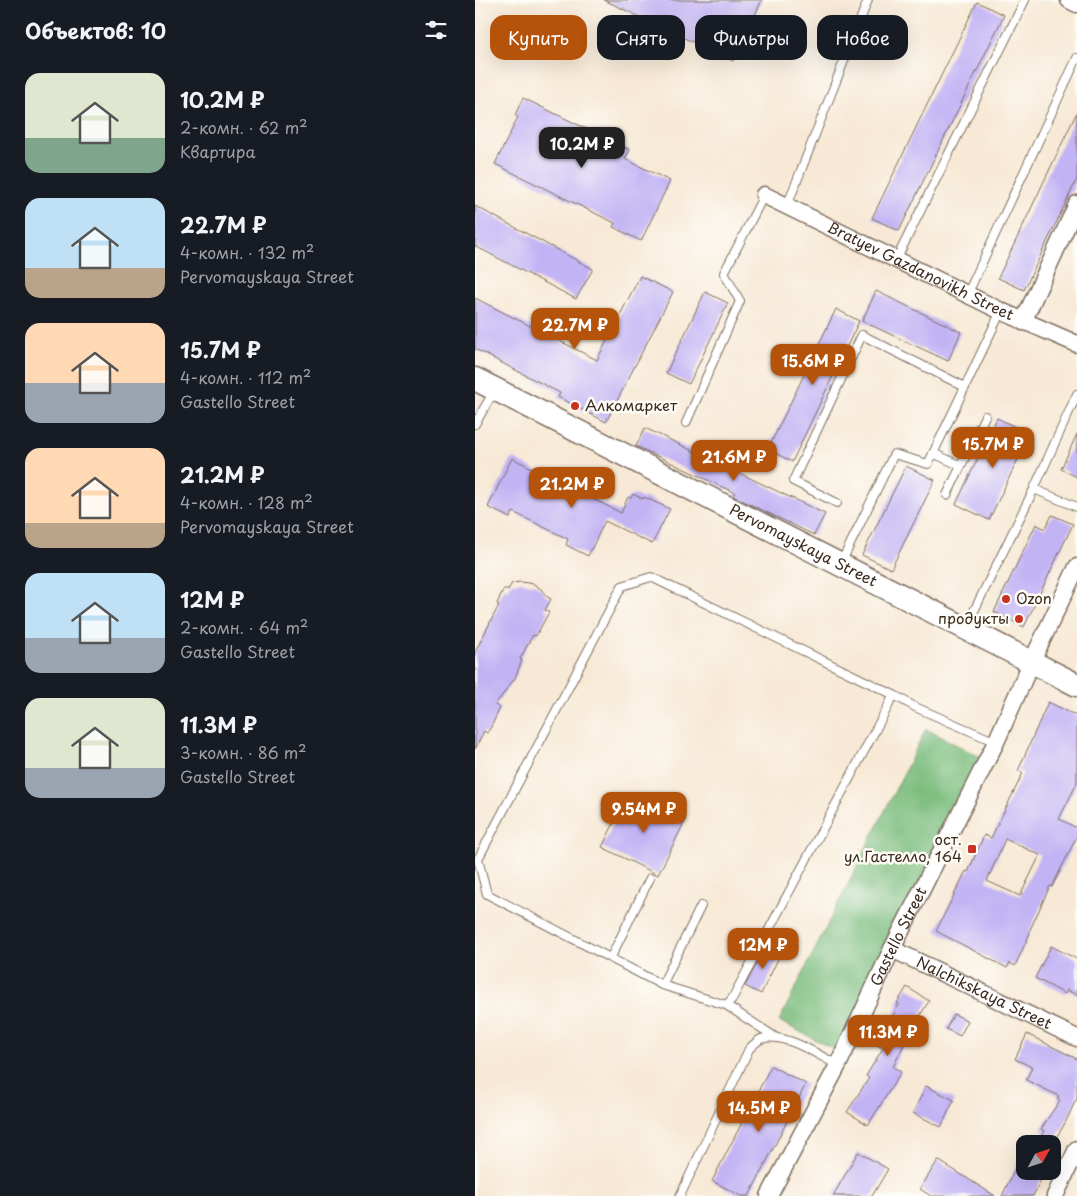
<!DOCTYPE html>
<html lang="ru">
<head>
<meta charset="utf-8">
<style>
  body { margin:0; font-family:"Playpen Sans",sans-serif; background:#20242c; color:#f1f3f6; height:100vh; display:flex; flex-direction:column; font-size:19px; white-space:nowrap }
  * { box-sizing:border-box; margin:0 }
  p { font-size:16px; color:#9ea1a6 }
  .icon { flex:none; width:28px; height:28px; fill:none; stroke:currentColor; stroke-width:2; stroke-linecap:round; stroke-linejoin:round }
  .map { position:relative; flex:1; overflow:hidden }
  .panel { display:flex; flex-direction:column; background:#171b24; width:475px }
  .panel>* { flex:none }
  .banner { position:absolute; left:15px; top:15px; width:475px; height:45px; display:flex; gap:10px }
  .needle { width:32px; rotate:50deg }
  .buttons { position:absolute; left:541px; top:1135px; display:grid; gap:10px }
  .buttons a { display:grid; place-items:center; width:45px; height:45px; border-radius:10px; background:#171b24; box-shadow:0 5px 20px #0002; font-size:25px }
  .price { position:absolute; translate:-50% -42px; padding:0 11px; border-radius:10px; background:#b45309; color:#fff; font-size:16px; line-height:32px; filter:drop-shadow(0 1px 2px #0008) }
  .price::after { content:''; position:absolute; left:50%; top:30px; width:15px; height:11px; margin-left:-8px; background:inherit; clip-path:polygon(0 0,100% 0,50% 100%) }
  .price.on { background:#222; color:#fff }
  ul { padding:0; list-style:none }
  li { display:flex; align-items:center; gap:15px; height:125px; padding:0 25px }
  li span { display:grid; place-items:center; flex:none; width:140px; height:100px; border-radius:15px; color:#555 }
  li>.icon { margin-inline-start:auto }
  span .icon { width:60px; height:60px; fill:#fffc; stroke-width:1 }
  li b { font-size:21px }
  h2 { display:flex; justify-content:space-between; align-items:center; height:60px; padding:0 25px; font-size:21px }
  .tag { padding:0 18px; border-radius:15px; background:#171b24; box-shadow:0 5px 20px #0002; font-size:18px; line-height:45px }
  .tag.on { background:#b45309; color:#fff }
  main { display:flex; flex:1; min-height:0 }
  .map>svg:first-child { display:block }
  .forest { fill:#7cbd7e; stroke:#5c744e }
  .building { fill:#c2b3f4; fill-rule:evenodd }
  .lines { fill:none; stroke-linecap:round; stroke-linejoin:round }
  .lane-casing { stroke:#7d6d5e; stroke-width:10 }
  .street-casing { stroke:#7d6d5e; stroke-width:19 }
  .secondary-casing { stroke:#7d6d5e; stroke-width:25 }
  .lane { stroke:#fff; stroke-width:8 }
  .street { stroke:#fff; stroke-width:16 }
  .secondary { stroke:#fff; stroke-width:22 }
  .poi-dot { fill:#c8321e; stroke:#fdfcf7; stroke-width:2 }
  .labels { text-anchor:middle; stroke-width:5; stroke-linejoin:round; paint-order:stroke }
  .street-label { font-size:15px; fill:#3b2a1e; stroke:#fdfcf7 }
  .poi-label { font-size:15px; fill:#3b2a1e; stroke:#fdfcf7; text-anchor:start }
</style>
</head>
<body>
<main>
<section class="panel">
<h2>Объектов: 10<svg class="icon" aria-label="filters" viewBox="0 0 24 24"><path d="M4 7h16M4 17h16"/><circle cx="9" cy="7" r="2"/><circle cx="15" cy="17" r="2"/></svg></h2>
<ul>
<li><span style="background:linear-gradient(#dfe7d0 65%,#7fa58c 0)"><svg class="icon" aria-label="home" viewBox="0 0 24 24"><path d="M3 11l9-7 9 7M6 9v11h12V9"/></svg></span><div><b>10.2M ₽</b><p>2-комн. · 62 m²</p><p>Квартира</p></div></li>
<li><span style="background:linear-gradient(#bfe0f5 70%,#b9a48a 0)"><svg class="icon" aria-label="home" viewBox="0 0 24 24"><path d="M3 11l9-7 9 7M6 9v11h12V9"/></svg></span><div><b>22.7M ₽</b><p>4-комн. · 132 m²</p><p>Pervomayskaya Street</p></div></li>
<li><span style="background:linear-gradient(#ffd9b3 60%,#9aa5b1 0)"><svg class="icon" aria-label="home" viewBox="0 0 24 24"><path d="M3 11l9-7 9 7M6 9v11h12V9"/></svg></span><div><b>15.7M ₽</b><p>4-комн. · 112 m²</p><p>Gastello Street</p></div></li>
<li><span style="background:linear-gradient(#ffd9b3 75%,#b9a48a 0)"><svg class="icon" aria-label="home" viewBox="0 0 24 24"><path d="M3 11l9-7 9 7M6 9v11h12V9"/></svg></span><div><b>21.2M ₽</b><p>4-комн. · 128 m²</p><p>Pervomayskaya Street</p></div></li>
<li><span style="background:linear-gradient(#bfe0f5 65%,#9aa5b1 0)"><svg class="icon" aria-label="home" viewBox="0 0 24 24"><path d="M3 11l9-7 9 7M6 9v11h12V9"/></svg></span><div><b>12M ₽</b><p>2-комн. · 64 m²</p><p>Gastello Street</p></div></li>
<li><span style="background:linear-gradient(#dfe7d0 70%,#9aa5b1 0)"><svg class="icon" aria-label="home" viewBox="0 0 24 24"><path d="M3 11l9-7 9 7M6 9v11h12V9"/></svg></span><div><b>11.3M ₽</b><p>3-комн. · 86 m²</p><p>Gastello Street</p></div></li>
</ul>
</section>
<div class="map">
<svg width="602" height="1196" viewBox="0 0 602 1196">
  <rect width="100%" height="100%" fill="#fdfcf7"/>
  <filter id="ink" filterUnits="userSpaceOnUse"><feTurbulence type="fractalNoise" baseFrequency=".02" numOctaves="2"/><feDisplacementMap in="SourceGraphic" scale="10" xChannelSelector="R" yChannelSelector="G"/><feConvolveMatrix kernelMatrix="1 2 1 2 8 2 1 2 1" color-interpolation-filters="sRGB"/></filter>
  <filter id="wash" filterUnits="userSpaceOnUse"><feTurbulence type="fractalNoise" baseFrequency=".0096" numOctaves="4" result="noise"/><feDisplacementMap in="SourceGraphic" scale="20" xChannelSelector="R" yChannelSelector="G"/><feGaussianBlur stdDeviation="1.12" result="paint"/><feColorMatrix in="noise" values="0 0 0 0 0 0 0 0 0 0 0 0 0 0 0 0 0 1.4 0 .05"/><feComposite in="paint" operator="in"/></filter>
  <g filter="url(#wash)">
    <rect width="100%" height="100%" fill="#f7e9d5"/>
    <path class="forest" d="M451 729 513 761 366 1053 304 1021Z"/>
    <g id="blocks">
      <g class="building">
        <path d="M129 0H287L258 61Z"/>
        <path d="M502 2 529 15 424 231 397 218Z"/>
        <path d="M48 98 155 150 150 159 195 181 166 241 138 227 140 223 20 164 43 117 40 115Z"/>
        <path d="M602 112V179L549 290 523 278Z"/>
        <path d="M0 206 118 269 101 299 0 246Z"/>
        <path d="M165 276 198 292 131 422 83 397 85 393 0 349V298L122 360Z"/>
        <path d="M401 291 486 332 473 361 387 321Z"/>
        <path d="M230 292 253 303 214 384 191 373Z"/>
        <path d="M361 309 384 321 317 462 293 449Z"/>
        <path d="M522 418 555 434 514 520 481 504Z"/>
        <path d="M170 428 350 514 339 535 258 496 260 493 161 446Z"/>
        <path d="M602 434V477L586 469Z"/>
        <path d="M37 458 146 513 153 497 156 498 158 494 168 499 169 497 195 509 177 544 130 521 113 556 91 545 93 539 38 512 35 518 13 507Z"/>
        <path d="M431 466 460 480 416 569 387 555Z"/>
        <path d="M577 515 598 524 549 627 519 612 561 524 570 529Z"/>
        <path d="M46 582 59 584 67 590 71 596 76 599 70 610 74 612 61 636 58 635 45 659 47 660 40 678 20 705 25 708 16 727 12 733 9 731 0 749V652L24 605 22 604 26 594 29 589 33 590 37 583Z"/>
        <path d="M573 702 602 716V783L584 819 602 828V836L577 887 575 886 554 932 555 933 540 966 535 963 532 968 461 931 491 871 493 872 509 835 516 838 548 773 543 771ZM530 839 565 855 545 896 512 881Z"/>
        <path d="M154 793 210 821 183 875 127 847Z"/>
        <path d="M292 945 306 953 286 994 270 986Z"/>
        <path d="M576 946 602 959V995L592 990 590 994 560 978Z"/>
        <path d="M432 987 454 1001 436 1030 418 1067 426 1072 393 1125 372 1112 394 1078 391 1076 408 1048 403 1046 424 1004 422 1003Z"/>
        <path d="M479 1014 493 1021 485 1036 471 1029Z"/>
        <path d="M552 1034 602 1059V1098L589 1125 577 1144H562L569 1131 566 1129 585 1100 582 1099 584 1096 551 1080 557 1067 540 1059Z"/>
        <path d="M296 1066 331 1084 274 1196H266L237 1181Z"/>
        <path d="M451 1086 479 1100 466 1127 438 1113Z"/>
        <path d="M550 1148V1171H570L558 1196H527Z"/>
        <path d="M383 1152 413 1169 397 1196H358Z"/>
        <path d="M463 1160 520 1196H456L445 1189Z"/>
      </g>
    </g>
  </g>
  <g filter="url(#ink)">
    <use href="#blocks" fill-opacity="0" stroke="#7d6d5e" stroke-width="1"/>
    <g class="lines">
      <defs>
        <g id="lane">
          <path d="M312 206 393 0"/>
          <path d="M421 260 550 0"/>
          <path d="M492 295 602 58"/>
          <path d="M211 423 265 301 249 273 289 195"/>
          <path d="M0 424 19 391"/>
          <path d="M458 453 486 466"/>
          <path d="M559 489 602 394"/>
          <path d="M472 495 510 416"/>
          <path d="M362 503 318 481 387 335 490 387 526 311"/>
          <path d="M366 563 419 454 453 464 490 387"/>
          <path d="M499 611 559 489 602 507"/>
          <path d="M419 695 257 999 251 1005 187 985 12 894 3 859 147 586 176 577 419 695 440 707 521 742"/>
          <path d="M136 957 175 878"/>
          <path d="M187 985 226 906"/>
          <path d="M251 1005 300 1037"/>
          <path d="M205 1196 274 1049C277 1046 282 1041 286 1039 308 1031 343 1055 363 1065"/>
        </g>
        <g id="street">
          <path d="M594 0 602 4"/>
          <path id="s1" d="M289 195 526 311 602 344"/>
          <path d="M548 322 602 204"/>
          <path id="s2" d="M417 949 602 1038"/>
          <path id="s3" d="M294 1196 363 1065 417 949 521 742 556 663 602 567"/>
          <path d="M580 1196 602 1149"/>
        </g>
        <g id="secondary">
          <path id="s4" d="M0 379 602 685"/>
        </g>
      </defs>
      <use href="#lane" class="lane-casing"/>
      <use href="#street" class="street-casing"/>
      <use href="#secondary" class="secondary-casing"/>
      <use href="#lane" class="lane"/>
      <use href="#street" class="street"/>
      <use href="#secondary" class="secondary"/>
    </g>
  </g>
  <g class="poi-dot">
    <circle cx="100" cy="406" r="5"/>
    <circle cx="531" cy="599" r="5"/>
    <circle cx="544" cy="619" r="5"/>
    <rect x="492" y="844" width="10" height="10" rx="2.5"/>
  </g>
  <g class="labels">
    <g class="street-label">
      <text dy="5" stroke="none"><textPath href="#s1" startOffset="174">Bratyev Gazdanovikh Street</textPath></text>
      <text dy="5" stroke="none"><textPath href="#s4" startOffset="368">Pervomayskaya Street</textPath></text>
      <text dy="5" stroke="none"><textPath href="#s3" startOffset="290">Gastello Street</textPath></text>
      <text dy="5" stroke="none"><textPath href="#s2" startOffset="102">Nalchikskaya Street</textPath></text>
    </g>
    <g class="poi-label">
      <text x="110" y="411">Алкомаркет</text>
      <text x="541" y="604">Ozon</text>
      <text x="534" y="624" text-anchor="end">продукты</text>
      <text x="487" y="845" text-anchor="end">ост.<tspan x="487" dy="17">ул.Гастелло, 164</tspan></text>
    </g>
  </g>
</svg>
<div class="buttons">
<a><svg class="needle" viewBox="-14 -14 28 28"><path d="M0-13l5 13h-10z" fill="#e53935"/><path d="M0 13l5-13h-10z" fill="#9ea1a6"/></svg></a>
</div>
<b class="price on" style="left:107px;top:169px">10.2M ₽</b>
<b class="price" style="left:100px;top:350px">22.7M ₽</b>
<b class="price" style="left:338px;top:386px">15.6M ₽</b>
<b class="price" style="left:518px;top:469px">15.7M ₽</b>
<b class="price" style="left:259px;top:482px">21.6M ₽</b>
<b class="price" style="left:97px;top:509px">21.2M ₽</b>
<b class="price" style="left:169px;top:834px">9.54M ₽</b>
<b class="price" style="left:288px;top:970px">12M ₽</b>
<b class="price" style="left:413px;top:1057px">11.3M ₽</b>
<b class="price" style="left:284px;top:1133px">14.5M ₽</b>
<div class="banner">
<a class="tag on">Купить</a>
<a class="tag">Снять</a>
<a class="tag">Фильтры</a>
<a class="tag">Новое</a>
</div>
</div>
</main>
</body>
</html>
